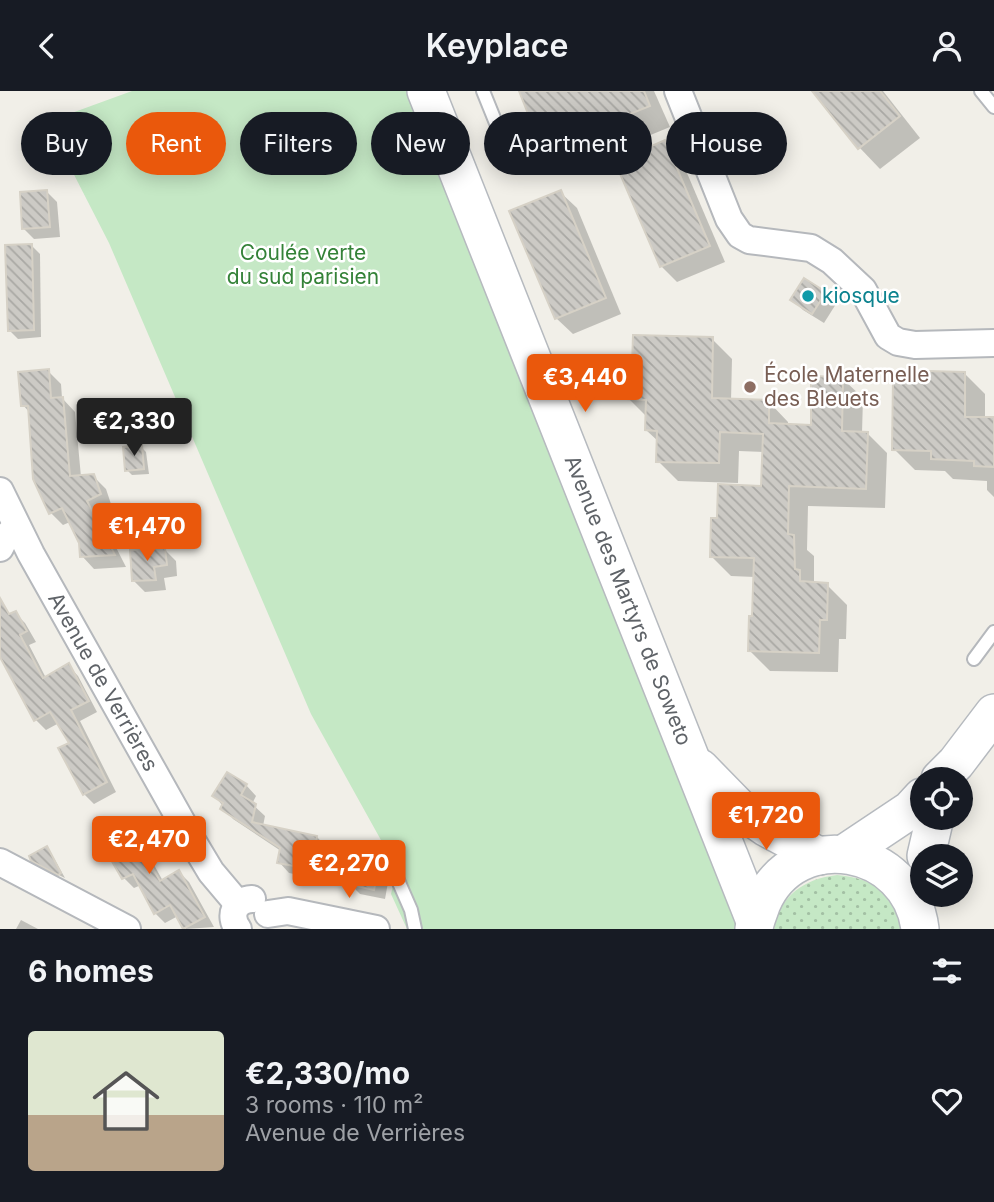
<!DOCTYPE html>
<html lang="en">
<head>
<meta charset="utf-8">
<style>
  body { margin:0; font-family:Inter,sans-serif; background:#242831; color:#f1f3f6; height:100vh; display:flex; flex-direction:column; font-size:26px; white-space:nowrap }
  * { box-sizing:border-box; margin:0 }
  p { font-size:23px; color:#9ea1a6 }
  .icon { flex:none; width:38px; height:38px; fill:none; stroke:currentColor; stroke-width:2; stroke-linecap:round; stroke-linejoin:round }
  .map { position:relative; height:838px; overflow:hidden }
  .side { display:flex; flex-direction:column; background:#171b24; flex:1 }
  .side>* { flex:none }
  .hud { position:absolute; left:21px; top:21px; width:952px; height:63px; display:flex; gap:14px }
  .tools { position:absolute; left:910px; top:676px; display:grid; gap:14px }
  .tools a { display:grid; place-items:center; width:63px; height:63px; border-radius:50%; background:#171b24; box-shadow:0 4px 18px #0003; font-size:35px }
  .price { position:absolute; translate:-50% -60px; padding:0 16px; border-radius:7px; background:#ea580c; color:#fff; font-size:23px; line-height:46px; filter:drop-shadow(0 2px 4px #0008) }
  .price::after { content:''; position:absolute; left:50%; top:42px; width:21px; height:16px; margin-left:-10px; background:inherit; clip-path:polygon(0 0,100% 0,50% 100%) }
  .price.on { background:#222; color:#fff }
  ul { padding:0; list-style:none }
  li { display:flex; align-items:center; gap:21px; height:175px; padding:0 28px }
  li span { display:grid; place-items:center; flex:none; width:196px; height:140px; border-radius:7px; color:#555 }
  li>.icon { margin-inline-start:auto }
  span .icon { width:84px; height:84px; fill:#fffc; stroke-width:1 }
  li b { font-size:30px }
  h2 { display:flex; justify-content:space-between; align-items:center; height:84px; padding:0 28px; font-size:30px }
  .chip { padding:0 24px; border-radius:32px; background:#171b24; box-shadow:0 4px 18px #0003; font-size:24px; line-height:63px }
  .chip.on { background:#ea580c; color:#fff }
  header { display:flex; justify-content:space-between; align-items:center; height:91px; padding:0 28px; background:#171b24; font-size:32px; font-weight:600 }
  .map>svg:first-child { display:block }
  .grass { fill:url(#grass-dots) }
  .park { fill:#c5e8c5 }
  .shadow { fill:#0003 }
  .building { fill:url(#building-back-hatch); stroke:#d6d1c6; stroke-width:2 }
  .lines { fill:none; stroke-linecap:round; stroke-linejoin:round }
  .lane-casing { stroke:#b5b8bc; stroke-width:16 }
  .street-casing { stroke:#b5b8bc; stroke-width:30 }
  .secondary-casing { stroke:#b6babf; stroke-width:40 }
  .lane { stroke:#fff; stroke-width:12 }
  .street { stroke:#fff; stroke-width:26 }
  .secondary { stroke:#fff; stroke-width:37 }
  .culture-dot { fill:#0f9aa8; stroke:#fff; stroke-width:2.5 }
  .education-dot { fill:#8d6e63; stroke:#fff; stroke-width:2.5 }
  .labels { text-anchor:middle; stroke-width:5; stroke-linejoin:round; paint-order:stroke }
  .park-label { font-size:21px; fill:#348238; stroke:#fff }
  .culture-label { font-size:21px; fill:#0d838f; stroke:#fff; text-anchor:start }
  .education-label { font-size:21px; fill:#785e54; stroke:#fff; text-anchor:start }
  .street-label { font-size:21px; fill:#5f6368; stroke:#fff }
</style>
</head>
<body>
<header><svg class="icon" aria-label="back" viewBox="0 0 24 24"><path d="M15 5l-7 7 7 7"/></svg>Keyplace<svg class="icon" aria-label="person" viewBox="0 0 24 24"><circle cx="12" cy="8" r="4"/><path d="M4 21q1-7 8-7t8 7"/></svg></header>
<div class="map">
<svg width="994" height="838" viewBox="0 0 994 838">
  <defs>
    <pattern id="grass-dots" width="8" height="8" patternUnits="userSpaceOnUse" patternTransform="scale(1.75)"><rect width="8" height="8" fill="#c5e8c5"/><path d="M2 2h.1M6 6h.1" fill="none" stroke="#a3c0a4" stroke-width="1.8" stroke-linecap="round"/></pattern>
    <pattern id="building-back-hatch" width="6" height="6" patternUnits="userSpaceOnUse" patternTransform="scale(1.75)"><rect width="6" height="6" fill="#cccac5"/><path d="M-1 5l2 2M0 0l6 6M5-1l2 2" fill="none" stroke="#a9a8a4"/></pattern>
  </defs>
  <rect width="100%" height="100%" fill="#f1efe8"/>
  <path class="grass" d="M837 784C874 787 891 801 901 838H774C780 804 804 788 837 784Z"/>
  <path class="park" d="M132 0H414L747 838H407L391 803 397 778 311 623 109 152 47 31Z"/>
  <g class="shadow">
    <path d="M521 0H654L670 36 565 79 544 57Z"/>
    <path d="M814 0H883L920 47 880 78 859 56Z"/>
    <path d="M665 52 681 68 725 171 677 191 661 175Z"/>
    <path d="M46 100 57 111 60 146 34 148 23 137Z"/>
    <path d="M560 101 577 117 621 223 573 243 556 227Z"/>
    <path d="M32 155 40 163 41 246 18 248 10 240Z"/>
    <path d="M825 203 836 213 824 232 803 219 793 209Z"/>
    <path d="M712 248 732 268 731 310 769 311 788 331V335H813L843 288 863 307 862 342H867L887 362 885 417 808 415 807 459 814 465V493L827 494 847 514 846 548H839L838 581 770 580 750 560 754 527 755 486 731 485 711 465 718 429 763 397 764 361 739 360 738 392 678 390 658 370 659 351 646 339 647 326 628 307Z"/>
    <path d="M48 280 61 293 62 307 75 321 81 386 93 385 106 398 112 416 99 423 126 476 94 478 82 465 81 452 70 431 63 434 51 422 30 322 23 314Z"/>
    <path d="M965 283 985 303V328H994V406L987 399V390L953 388 945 380 915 379 894 358 927 289Z"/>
    <path d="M141 356 146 361 149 383 132 384 127 379Z"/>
    <path d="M165 459 176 470 177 485 164 487 166 499 145 501 134 490Z"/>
    <path d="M15 522 25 532 36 551 29 554 46 587 68 574 78 585 97 621 80 630 116 701 94 713 84 703 71 652 59 632 46 639 35 628 0 557V530Z"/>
    <path d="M246 694 256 705 252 713 265 725 263 735 317 746 327 757 321 788 289 782 279 771 281 760 233 728 214 704Z"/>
    <path d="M118 729 128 739 137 757 139 755 149 765 163 790 179 781 189 791 214 836 186 838 178 825 165 832 155 822 141 794 134 797 124 787 97 740Z"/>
    <path d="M47 757 51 762 65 787 38 774 33 769Z"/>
    <path d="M378 775 389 786 385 808 360 803 349 792Z"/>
    <path d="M21 829 38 838H16Z"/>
  </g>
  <g class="building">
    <path d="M519 0H644L650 15 542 58Z"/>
    <path d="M812 0H880L900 25 858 58Z"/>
    <path d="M665 49 710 155 660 176 615 71Z"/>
    <path d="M47 99 50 136 22 138 20 101Z"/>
    <path d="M561 99 606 207 555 228 509 120Z"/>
    <path d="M32 153 34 239 8 240 5 154Z"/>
    <path d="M804 187 826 201 812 223 790 209Z"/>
    <path d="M633 244 713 246 712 307 769 309V332L811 334V285L843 286 842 340 868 341 866 398 789 395 788 443 794 444 795 478 800 479V490L828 492 827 529H820L819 562 748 560 749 525H752L754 467 710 466 711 427H717L718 393 761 395 763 343 720 341 719 372 656 371 657 340 645 339 646 309 627 308 628 275H632Z"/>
    <path d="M49 278 51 307 63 306 70 385 94 383 101 403 87 410 115 464 80 466 79 452 62 417 49 423 33 388 28 315H21L18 281Z"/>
    <path d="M926 280 965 281V326H994V376L974 375V370L931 368V360L892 359 893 287H925Z"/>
    <path d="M142 354 144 378 125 380 123 356Z"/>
    <path d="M165 457 167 474 154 476 156 489 132 490 130 459Z"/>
    <path d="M0 507 9 523 16 520 27 540 20 544 43 587 69 572 89 610 71 619 107 691 83 704 58 657 69 652 50 621 34 630 0 566Z"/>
    <path d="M227 681 247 693 241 704 256 713 252 731 317 745 311 778 277 772 280 757 220 718 223 712 212 705Z"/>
    <path d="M119 727 134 756 139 753 160 790 179 779 205 826 183 838 170 814 154 823 133 783 122 788 94 739Z"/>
    <path d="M47 755 61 782 58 784 31 770 29 765Z"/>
    <path d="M352 769 379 774 374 799 348 793Z"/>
  </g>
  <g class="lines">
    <defs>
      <g id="lane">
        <path d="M483 0 502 47"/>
        <path d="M981 0 994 16"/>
        <path d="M974 568 994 541"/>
        <path d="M390 771 411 819 415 838"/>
      </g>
      <g id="street">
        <path d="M678 0 729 128 740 144 749 149 811 157 832 170 863 199 888 245 898 251 915 254 994 252"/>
        <path id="s1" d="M0 400 31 463 193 751 211 781 238 813"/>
        <path d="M0 457 5 447 16 436"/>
        <path d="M0 771 127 838"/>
        <path d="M268 823 288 820 376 838"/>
        <path d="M238 838C228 824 235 809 252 808"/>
      </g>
      <g id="secondary">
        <path id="s2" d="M426 0 755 830"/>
        <path d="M700 677 741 719 767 737 819 765"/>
        <path d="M940 688 956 672 994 622"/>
        <path d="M844 763 910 719 922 706"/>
        <path d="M926 765 935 726"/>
        <path d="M754 838C755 829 759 821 762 812 796 734 910 755 920 838"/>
      </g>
    </defs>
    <use href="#lane" class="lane-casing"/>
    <use href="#street" class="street-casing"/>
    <use href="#secondary" class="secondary-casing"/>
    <use href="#lane" class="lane"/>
    <use href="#street" class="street"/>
    <use href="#secondary" class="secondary"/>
  </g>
  <circle class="culture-dot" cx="808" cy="205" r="7"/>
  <circle class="education-dot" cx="750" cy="296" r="7"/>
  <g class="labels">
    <g class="park-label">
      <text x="303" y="169">Coulée verte<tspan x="303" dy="24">du sud parisien</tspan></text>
    </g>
    <g class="culture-label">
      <text x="822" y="212">kiosque</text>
    </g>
    <g class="education-label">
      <text x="764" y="291">École Maternelle<tspan x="764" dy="24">des Bleuets</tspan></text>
    </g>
    <g class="street-label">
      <text dy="7" stroke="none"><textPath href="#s2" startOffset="548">Avenue des Martyrs de Soweto</textPath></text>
      <text dy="7" stroke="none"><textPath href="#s1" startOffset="217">Avenue de Verrières</textPath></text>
    </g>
  </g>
</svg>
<div class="tools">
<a><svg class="icon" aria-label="locate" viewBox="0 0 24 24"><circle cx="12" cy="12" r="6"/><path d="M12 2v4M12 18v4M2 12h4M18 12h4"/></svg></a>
<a><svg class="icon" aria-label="layers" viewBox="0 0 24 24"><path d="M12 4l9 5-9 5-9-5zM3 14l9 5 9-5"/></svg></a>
</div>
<b class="price" style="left:585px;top:323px">€3,440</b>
<b class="price on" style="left:134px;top:367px">€2,330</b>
<b class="price" style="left:147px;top:472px">€1,470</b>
<b class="price" style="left:766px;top:761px">€1,720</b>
<b class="price" style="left:149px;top:785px">€2,470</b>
<b class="price" style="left:349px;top:809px">€2,270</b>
<div class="hud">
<a class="chip">Buy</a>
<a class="chip on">Rent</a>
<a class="chip">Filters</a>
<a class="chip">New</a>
<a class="chip">Apartment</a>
<a class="chip">House</a>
</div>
</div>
<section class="side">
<h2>6 homes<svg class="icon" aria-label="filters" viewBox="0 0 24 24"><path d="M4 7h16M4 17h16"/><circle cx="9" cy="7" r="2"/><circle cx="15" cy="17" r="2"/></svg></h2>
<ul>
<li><span style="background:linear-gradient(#dfe7d0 60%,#b9a48a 0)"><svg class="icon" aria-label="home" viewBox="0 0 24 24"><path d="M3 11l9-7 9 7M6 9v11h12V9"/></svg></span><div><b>€2,330/mo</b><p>3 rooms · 110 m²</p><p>Avenue de Verrières</p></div><svg class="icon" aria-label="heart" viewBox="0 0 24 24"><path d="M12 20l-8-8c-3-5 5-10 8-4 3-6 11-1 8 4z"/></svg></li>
</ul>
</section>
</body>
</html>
